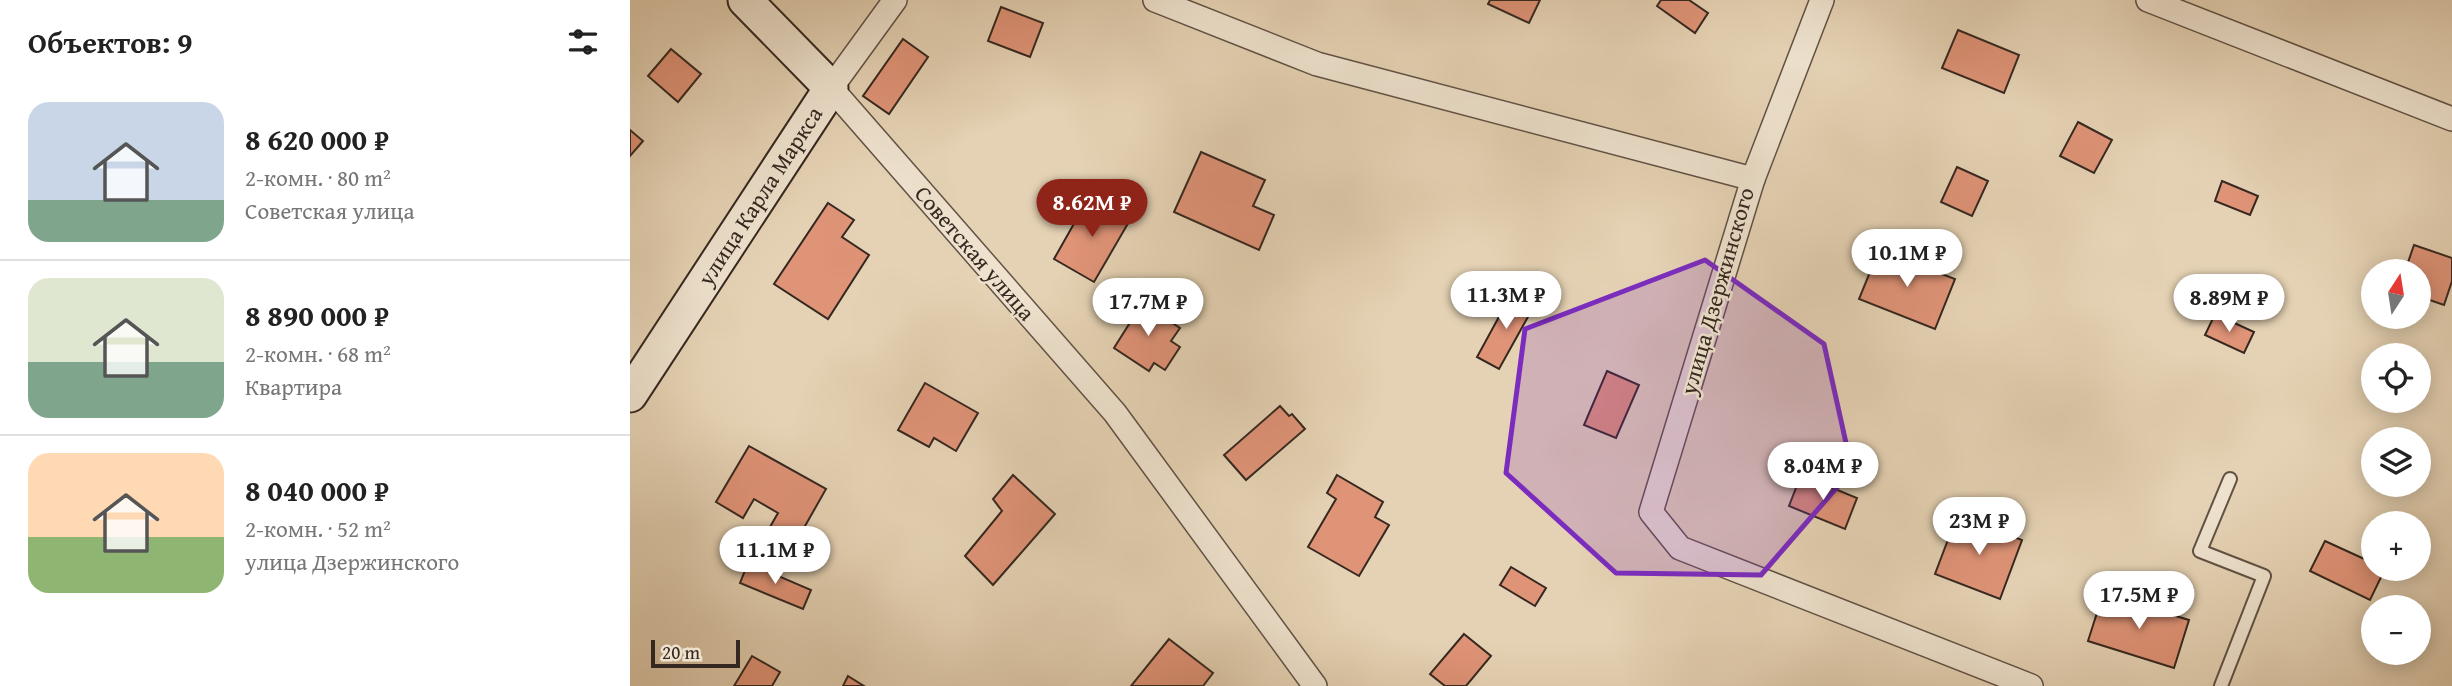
<!DOCTYPE html>
<html lang="ru">
<head>
<meta charset="utf-8">
<style>
  body { margin:0; font-family:"Gentium Book Plus",serif; background:#f2f2f2; color:#222; height:100vh; display:flex; flex-direction:column; font-size:26px; white-space:nowrap }
  * { box-sizing:border-box; margin:0 }
  p { font-size:23px; color:#767676 }
  .icon { flex:none; width:38px; height:38px; fill:none; stroke:currentColor; stroke-width:2; stroke-linecap:round; stroke-linejoin:round }
  .map { position:relative; flex:1; overflow:hidden }
  .details { display:flex; flex-direction:column; background:#fff; width:630px }
  .details>* { flex:none }
  .needle { width:46px; rotate:12deg }
  .tools { position:absolute; left:1731px; top:259px; display:grid; gap:14px }
  .tools a { display:grid; place-items:center; width:70px; height:70px; border-radius:50%; background:#fff; box-shadow:0 4px 18px #0003; font-size:35px }
  .scale { position:absolute; left:21px; bottom:18px; width:89px; box-sizing:border-box; padding-left:7px; border:4px solid #352820; border-top:0; font-size:19px; line-height:24px; white-space:nowrap; color:#352820; -webkit-text-stroke:5px #eee2ce; paint-order:stroke }
  .price { position:absolute; translate:-50% -60px; padding:0 16px; border-radius:24px; background:#fff; color:#222; font-size:23px; line-height:46px; filter:drop-shadow(0 2px 4px #0008) }
  .price::after { content:''; position:absolute; left:50%; top:42px; width:21px; height:16px; margin-left:-10px; background:inherit; clip-path:polygon(0 0,100% 0,50% 100%) }
  .price.current { background:#8f2418; color:#fff }
  ul { padding:0; list-style:none }
  li { display:flex; align-items:center; gap:21px; height:175px; padding:0 28px }
  li+li { border-top:2px solid #e0e0e0 }
  li span { display:grid; place-items:center; flex:none; width:196px; height:140px; border-radius:21px; color:#555 }
  li>.icon { margin-inline-start:auto }
  span .icon { width:84px; height:84px; fill:#fffc; stroke-width:1 }
  li b { font-size:30px }
  h2 { display:flex; justify-content:space-between; align-items:center; height:84px; padding:0 28px; font-size:30px }
  main { display:flex; flex:1; min-height:0 }
  .map>svg:first-child { display:block }
  .building { fill:#df9377; stroke:#352820; stroke-width:2 }
  .lines { fill:none; stroke-linecap:round; stroke-linejoin:round }
  .service-casing { stroke:#615245; stroke-width:16 }
  .minor-casing { stroke:#615245; stroke-width:26 }
  .secondary-casing { stroke:#352820; stroke-width:37 }
  .service { stroke:#eee2ce; stroke-width:12 }
  .minor { stroke:#eee2ce; stroke-width:23 }
  .secondary { stroke:#eee2ce; stroke-width:33 }
  .marked { fill:#7b2cbf; fill-opacity:0.2; stroke:#7b2cbf; stroke-width:5; stroke-linejoin:round }
  .labels { text-anchor:middle; stroke-width:5; stroke-linejoin:round; paint-order:stroke }
  .street-label { font-size:23px; fill:#352820; stroke:#eee2ce }
</style>
</head>
<body>
<main>
<section class="details">
<h2>Объектов: 9<svg class="icon" aria-label="filters" viewBox="0 0 24 24"><path d="M4 7h16M4 17h16"/><circle cx="9" cy="7" r="2"/><circle cx="15" cy="17" r="2"/></svg></h2>
<ul>
<li><span style="background:linear-gradient(#c9d6e8 70%,#7fa58c 0)"><svg class="icon" aria-label="home" viewBox="0 0 24 24"><path d="M3 11l9-7 9 7M6 9v11h12V9"/></svg></span><div><b>8 620 000 ₽</b><p>2-комн. · 80 m²</p><p>Советская улица</p></div></li>
<li><span style="background:linear-gradient(#dfe7d0 60%,#7fa58c 0)"><svg class="icon" aria-label="home" viewBox="0 0 24 24"><path d="M3 11l9-7 9 7M6 9v11h12V9"/></svg></span><div><b>8 890 000 ₽</b><p>2-комн. · 68 m²</p><p>Квартира</p></div></li>
<li><span style="background:linear-gradient(#ffd9b3 60%,#8fb573 0)"><svg class="icon" aria-label="home" viewBox="0 0 24 24"><path d="M3 11l9-7 9 7M6 9v11h12V9"/></svg></span><div><b>8 040 000 ₽</b><p>2-комн. · 52 m²</p><p>улица Дзержинского</p></div></li>
</ul>
</section>
<div class="map">
<svg width="1822" height="686" viewBox="0 0 1822 686">
  <rect width="100%" height="100%" fill="#e5d2b4"/>
  <filter id="stains"><feTurbulence type="fractalNoise" baseFrequency=".00286" numOctaves="4"/><feColorMatrix values="0 0 0 0 .2 0 0 0 0 .09 0 0 0 0 .02 0 0 0 .5 -.17"/></filter>
  <radialGradient id="worn" r=".72"><stop offset=".6" stop-color="#630" stop-opacity="0"/><stop offset="1" stop-color="#630" stop-opacity=".3"/></radialGradient>
  <g class="building">
    <path d="M860 0H910L899 23 858 4Z"/>
    <path d="M1031 0H1059L1078 13 1065 33 1027 6Z"/>
    <path d="M371 7 413 23 400 57 358 41Z"/>
    <path d="M1328 30 1389 55 1374 93 1312 68Z"/>
    <path d="M273 39 298 57 259 114 233 96Z"/>
    <path d="M41 49 71 74 48 102 18 76Z"/>
    <path d="M1448 122 1482 140 1464 173 1430 156Z"/>
    <path d="M0 130 13 141 0 156Z"/>
    <path d="M571 152 635 180 623 206 644 215 629 250 544 212Z"/>
    <path d="M1327 167 1358 181 1342 216 1311 202Z"/>
    <path d="M1592 181 1628 196 1620 215 1585 201Z"/>
    <path d="M459 197 500 220 464 282 424 259Z"/>
    <path d="M198 203 224 220 212 237 239 255 198 319 144 284Z"/>
    <path d="M1784 245 1822 258V281L1814 305 1788 296V271H1775Z"/>
    <path d="M1249 250 1325 279 1305 329 1229 299Z"/>
    <path d="M882 293 904 306 869 369 847 357Z"/>
    <path d="M505 299 550 328 541 341 550 347 535 370 524 363 519 371 484 348 501 321 493 316Z"/>
    <path d="M1585 314 1624 332 1614 353 1575 335Z"/>
    <path d="M977 371 1009 385 986 438 954 425Z"/>
    <path d="M295 383 348 413 326 451 304 438 299 447 268 430Z"/>
    <path d="M650 406 659 416 662 414 675 429 616 480 594 455Z"/>
    <path d="M119 446 196 489 166 542 140 527 148 513 124 499 113 518 86 502Z"/>
    <path d="M383 475 425 514 363 585 335 556 372 511 363 499Z"/>
    <path d="M707 475 753 502 745 517 759 525 729 576 678 547 706 499 697 493Z"/>
    <path d="M1171 475 1227 498 1215 529 1159 506Z"/>
    <path d="M1327 516 1392 540 1370 599 1305 574Z"/>
    <path d="M1695 541 1743 563V569H1755L1740 600 1680 571Z"/>
    <path d="M118 563 181 590 173 609 110 583Z"/>
    <path d="M881 567 916 588 905 606 870 585Z"/>
    <path d="M1473 594 1559 620 1544 668 1458 641Z"/>
    <path d="M834 634 861 656 836 686H815L800 674Z"/>
    <path d="M539 639 583 673 573 686H501Z"/>
    <path d="M122 656 150 672 142 686H104Z"/>
    <path d="M218 676 234 686H213Z"/>
  </g>
  <g class="lines">
    <defs>
      <path id="service" d="M1591 686 1634 576 1570 551 1600 479"/>
      <g id="minor">
        <path d="M265 0 201 88 485 413 685 686"/>
        <path d="M525 0 687 64 1123 179 1021 512 1050 548 1401 686"/>
        <path d="M1518 0 1822 119"/>
        <path d="M1123 179 1192 0"/>
      </g>
      <path id="secondary" d="M0 395 201 88 115 0"/>
    </defs>
    <use href="#service" class="service-casing"/>
    <use href="#minor" class="minor-casing"/>
    <use href="#secondary" class="secondary-casing"/>
    <use href="#service" class="service"/>
    <use href="#minor" class="minor"/>
    <use href="#secondary" class="secondary"/>
  </g>
  <path class="marked" d="M1075 260 1194 344 1222 470 1131 575 986 573 876 473 895 329Z"/>
  <g class="labels">
    <g class="street-label">
      <text transform="translate(130 196) rotate(-57)" y="8">улица Карла Маркса</text>
      <text transform="translate(345 253) rotate(49)" y="8">Советская улица</text>
      <text transform="translate(1087 291) rotate(-74)" y="8">улица Дзержинского</text>
    </g>
  </g>
  <rect width="100%" height="100%" filter="url(#stains)"/>
  <rect width="100%" height="100%" fill="url(#worn)"/>
</svg>
<div class="tools">
<a><svg class="needle" viewBox="-14 -14 28 28"><path d="M0-13l5 13h-10z" fill="#e53935"/><path d="M0 13l5-13h-10z" fill="#767676"/></svg></a>
<a><svg class="icon" aria-label="locate" viewBox="0 0 24 24"><circle cx="12" cy="12" r="6"/><path d="M12 2v4M12 18v4M2 12h4M18 12h4"/></svg></a>
<a><svg class="icon" aria-label="layers" viewBox="0 0 24 24"><path d="M12 4l9 5-9 5-9-5zM3 14l9 5 9-5"/></svg></a>
<a>+</a>
<a>−</a>
</div>
<div class="scale">20 m</div>
<b class="price current" style="left:462px;top:239px">8.62M ₽</b>
<b class="price" style="left:1277px;top:289px">10.1M ₽</b>
<b class="price" style="left:876px;top:331px">11.3M ₽</b>
<b class="price" style="left:1599px;top:334px">8.89M ₽</b>
<b class="price" style="left:518px;top:338px">17.7M ₽</b>
<b class="price" style="left:1193px;top:502px">8.04M ₽</b>
<b class="price" style="left:1349px;top:557px">23M ₽</b>
<b class="price" style="left:145px;top:586px">11.1M ₽</b>
<b class="price" style="left:1509px;top:631px">17.5M ₽</b>
</div>
</main>
</body>
</html>
